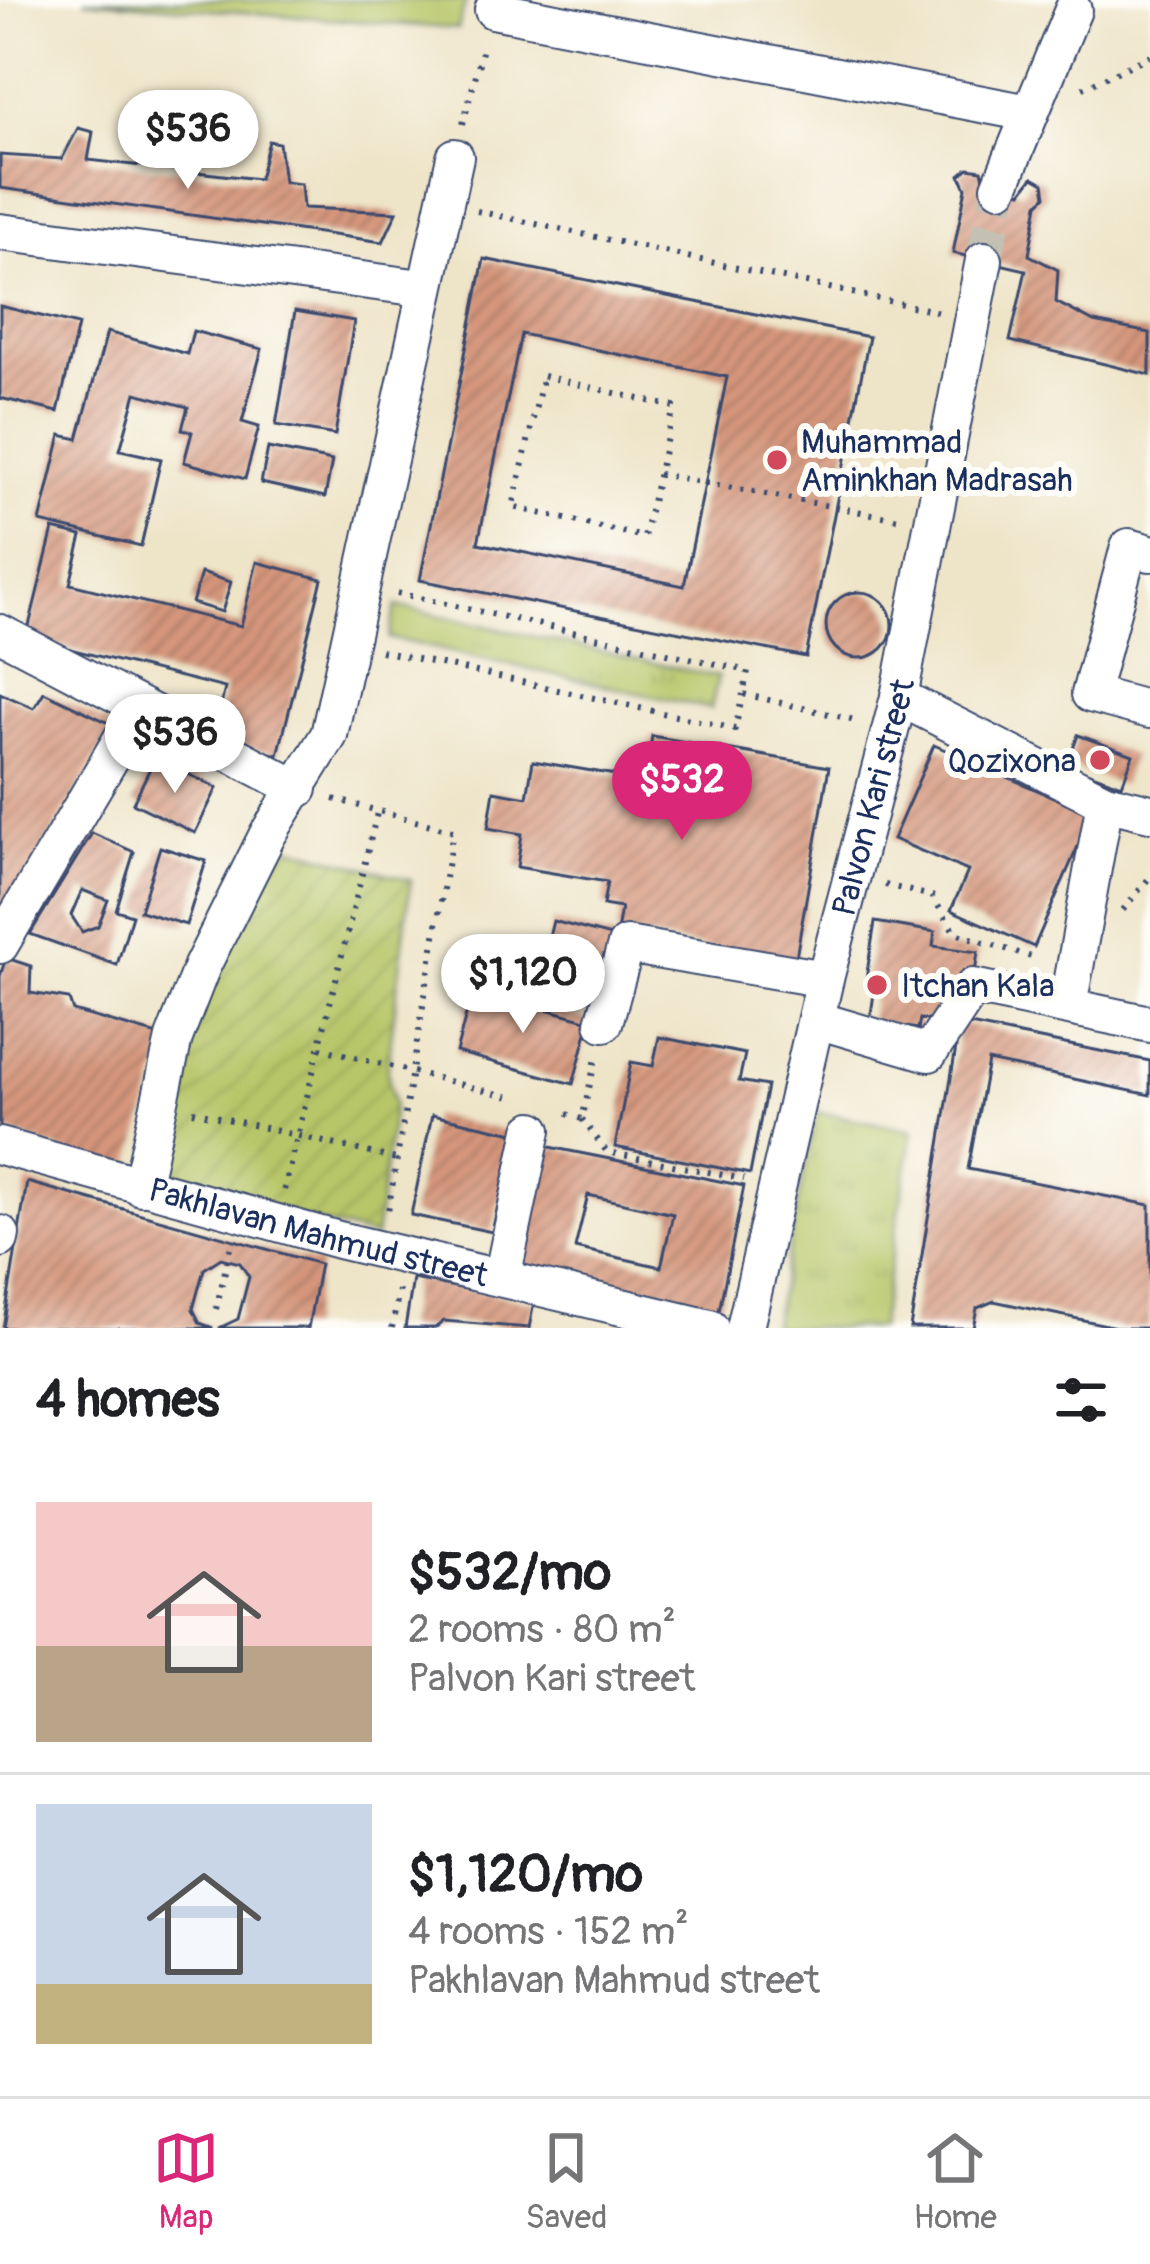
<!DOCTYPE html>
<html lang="en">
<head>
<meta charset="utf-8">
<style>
  body { margin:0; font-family:Pangolin,sans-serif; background:#f6f6f6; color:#202124; height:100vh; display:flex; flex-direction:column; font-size:45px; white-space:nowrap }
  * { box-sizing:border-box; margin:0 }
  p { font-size:39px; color:#757577 }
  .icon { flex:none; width:66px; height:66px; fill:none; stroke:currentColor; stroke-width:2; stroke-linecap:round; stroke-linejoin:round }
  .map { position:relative; height:1328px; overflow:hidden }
  .drawer { display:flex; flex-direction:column; background:#fff; flex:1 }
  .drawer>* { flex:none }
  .price { position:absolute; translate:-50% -102px; padding:0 27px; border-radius:42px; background:#fff; color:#222; font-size:39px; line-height:78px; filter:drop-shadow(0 3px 6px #0008) }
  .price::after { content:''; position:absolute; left:50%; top:72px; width:36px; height:27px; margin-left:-18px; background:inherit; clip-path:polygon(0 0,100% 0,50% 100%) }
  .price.active { background:#db2777; color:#fff }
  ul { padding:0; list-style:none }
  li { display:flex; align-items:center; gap:36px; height:300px; padding:0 36px }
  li+li { border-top:3px solid #e0e0e0 }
  li span { display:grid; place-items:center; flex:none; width:336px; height:240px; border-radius:0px; color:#555 }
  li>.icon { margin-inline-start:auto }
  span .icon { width:144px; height:144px; fill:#fffc; stroke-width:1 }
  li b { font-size:51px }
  h2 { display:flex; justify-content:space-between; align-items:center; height:144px; padding:0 36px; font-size:51px }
  .tabs { display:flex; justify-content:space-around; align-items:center; height:168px; border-top:3px solid #e0e0e0; background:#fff; font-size:33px; color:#757577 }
  .tabs a { display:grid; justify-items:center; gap:6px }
  .tabs .active { color:#db2777 }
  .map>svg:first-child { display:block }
  .grass { fill:#b7c668; stroke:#697a63; stroke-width:3 }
  .park { fill:url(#park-tufts); stroke:#697a63; stroke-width:3 }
  .garden { fill:url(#garden-furrows); stroke:#697a63; stroke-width:3 }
  .building { fill:url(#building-hatch); fill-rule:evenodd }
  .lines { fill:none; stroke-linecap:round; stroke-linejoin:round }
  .street-tunnel { stroke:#c4c0b3; stroke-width:36; stroke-dasharray:36 18; stroke-linecap:butt }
  .street-casing { stroke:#3b4a6e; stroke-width:40 }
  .path { stroke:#3b4a6e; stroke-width:6; stroke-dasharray:3 9; stroke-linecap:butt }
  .street { stroke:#fff; stroke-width:36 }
  .poi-dot { fill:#d1495b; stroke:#fdfcf7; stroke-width:4.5 }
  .labels { text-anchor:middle; stroke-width:12; stroke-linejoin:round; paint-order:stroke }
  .poi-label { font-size:33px; fill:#1b2f5e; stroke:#fdfcf7; text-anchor:start }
  .street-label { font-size:33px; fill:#1b2f5e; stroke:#fdfcf7 }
</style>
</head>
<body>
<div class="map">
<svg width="1150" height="1328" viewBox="0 0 1150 1328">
  <defs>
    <pattern id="park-tufts" width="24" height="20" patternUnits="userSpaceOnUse" patternTransform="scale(3)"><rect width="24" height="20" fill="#b7c668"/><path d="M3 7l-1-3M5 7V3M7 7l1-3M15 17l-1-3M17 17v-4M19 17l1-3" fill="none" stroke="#9daa5d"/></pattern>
    <pattern id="garden-furrows" width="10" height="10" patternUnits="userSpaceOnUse" patternTransform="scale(3)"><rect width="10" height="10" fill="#b7c668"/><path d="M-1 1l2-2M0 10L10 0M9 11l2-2" fill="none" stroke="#9daa5d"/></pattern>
    <pattern id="building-hatch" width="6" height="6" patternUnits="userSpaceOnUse" patternTransform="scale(3)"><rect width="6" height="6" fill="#d5967b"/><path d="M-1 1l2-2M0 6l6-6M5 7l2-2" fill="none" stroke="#ac7b68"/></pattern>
  </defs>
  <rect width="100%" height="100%" fill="#fdfcf7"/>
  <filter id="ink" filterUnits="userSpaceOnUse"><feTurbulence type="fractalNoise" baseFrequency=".00833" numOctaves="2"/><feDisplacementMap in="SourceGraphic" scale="24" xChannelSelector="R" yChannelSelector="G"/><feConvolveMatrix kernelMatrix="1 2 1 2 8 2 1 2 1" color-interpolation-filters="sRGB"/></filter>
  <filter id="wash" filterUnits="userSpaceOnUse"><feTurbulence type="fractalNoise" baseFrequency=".004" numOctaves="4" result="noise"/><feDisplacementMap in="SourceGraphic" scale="48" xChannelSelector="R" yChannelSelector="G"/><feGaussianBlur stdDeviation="2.7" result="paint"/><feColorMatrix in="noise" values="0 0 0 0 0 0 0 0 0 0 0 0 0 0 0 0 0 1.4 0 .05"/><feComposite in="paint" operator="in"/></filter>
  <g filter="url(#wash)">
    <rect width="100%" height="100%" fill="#eee4c8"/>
    <path class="grass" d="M84 0H466L458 29Z"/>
    <g class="park">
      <path d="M396 606 718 677 711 709 389 638Z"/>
      <path d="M817 1112 913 1130 879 1328H772Z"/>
    </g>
    <path class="garden" d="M273 842 411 880 387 1071 394 1104 375 1237 149 1180 182 1041Z"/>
    <g id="blocks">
      <g class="building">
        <path d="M78 128 93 132 88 160 259 179 269 141 279 143 284 182 301 184 303 208 397 212 383 242 0 188V155L62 159Z"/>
        <path d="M968 168 982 170 985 184 1022 192 1033 177 1044 183 1046 196 1038 204 1029 255 1058 270 1056 302 1094 322 1150 333V375L1010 341 1026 270 953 253 966 188 960 175Z"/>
        <path d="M484 259 869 337 806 657 420 580ZM521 334 727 377 684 586 478 543Z"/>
        <path d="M0 306 78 325 58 412 0 398Z"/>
        <path d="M295 311 354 321 335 435 276 425Z"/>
        <path d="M193 331 262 349 242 422 259 427 245 479 184 462 192 432 182 429 188 407 136 393 120 450 161 459 141 546 40 522 61 435 78 439 107 332 187 354Z"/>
        <path d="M268 448 332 461 325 497 261 483Z"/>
        <path d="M53 529 82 536 70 584 241 626 257 562 322 579 278 755 213 739 225 688 26 638Z"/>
        <path d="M201 573 231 582 222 612 192 603Z"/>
        <circle cx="859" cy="625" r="33"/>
        <path d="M44 692 115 726 0 922V693L34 708Z"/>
        <path d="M1078 735 1133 755 1122 785 1067 765Z"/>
        <path d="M652 736 829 767 795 963 617 932 621 908 603 905 607 882 517 867 522 834 488 828 494 791 527 797 533 761 645 780Z"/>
        <path d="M934 745 1092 814 1034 947 951 910 968 871 893 839Z"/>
        <path d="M155 758 217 788 195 833 133 803Z"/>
        <path d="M92 833 134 852 116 910 132 915 117 965 30 934ZM82 890 108 900 98 926 82 932 71 915Z"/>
        <path d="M160 847 206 861 186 925 140 911Z"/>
        <path d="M553 921 615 937 604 981 542 965Z"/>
        <path d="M875 922 935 932 933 946 978 952 973 987 953 984 948 1023 920 1019 918 1029 870 1021 875 987 865 985Z"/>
        <path d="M6 958 31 966 30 993 69 999 73 1011 168 1038 129 1172 0 1130V976Z"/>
        <path d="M473 989 590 1021 573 1084 456 1052Z"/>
        <path d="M960 1023 1150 1061V1095L988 1061 968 1169 1150 1205V1328H1121L994 1301 977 1308 973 1328H910Z"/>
        <path d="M659 1037 745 1054 739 1081 767 1086 750 1174 615 1147 631 1062 653 1066Z"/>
        <path d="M432 1115 514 1133 492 1232 411 1215Z"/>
        <path d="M540 1145 744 1186 718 1316 516 1273ZM588 1195 673 1214 661 1267 575 1248Z"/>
        <path d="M27 1182 320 1264 308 1328H219L238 1319 249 1277 240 1263 221 1258 204 1269 193 1309 200 1323 213 1328H3Z"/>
        <path d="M413 1279 534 1302 529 1328 444 1321 435 1328H405Z"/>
      </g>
    </g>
  </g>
  <g filter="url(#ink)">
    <use href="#blocks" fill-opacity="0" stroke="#3b4a6e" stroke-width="3"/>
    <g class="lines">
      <path class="street-tunnel" d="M984 260 1000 187"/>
      <defs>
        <g id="street">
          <path d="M493 10 1029 113"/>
          <path d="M1000 187 1073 10"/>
          <path d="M0 232 422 288"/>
          <path d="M1150 553 1129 547 1090 694 1150 710"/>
          <path d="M0 633 299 789"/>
          <path d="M899 697 1105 802 1150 813"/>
          <path d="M0 945 140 708"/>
          <path d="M1068 1006 1105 802"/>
          <path d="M817 1020 929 1053 973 987 1150 1024"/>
          <path d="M604 1023 626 945 825 979"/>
          <path id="s1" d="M0 1146 339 1240 710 1328"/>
          <path d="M141 1187 174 1038 202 966 268 834 329 735 455 157"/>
          <path d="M0 1239 1 1234"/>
          <path d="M502 1278 533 1130"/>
          <path id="s2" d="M745 1328 825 979 899 697 984 260"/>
        </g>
      </defs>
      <use href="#street" class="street-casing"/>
      <g class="path">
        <path d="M1083 88 1150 56"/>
        <path d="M463 124 484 44"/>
        <path d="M477 211 939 312"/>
        <path d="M543 376 674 407 644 537 513 507Z"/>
        <path d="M658 474 899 519"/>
        <path d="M397 593 748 671 743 694 859 721"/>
        <path d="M381 651 735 729 743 694"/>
        <path d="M334 799 453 831 387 1217"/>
        <path d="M885 885 932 896 955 933 1038 959"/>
        <path d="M1123 910 1150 877"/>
        <path d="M320 1048 514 1098"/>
        <path d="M193 1111 396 1159"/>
        <path d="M567 1114 582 1119 597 1054"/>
        <path d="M582 1119 607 1152 744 1179"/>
        <path d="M284 1190 377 813"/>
        <path d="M216 1309 231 1246"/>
        <path d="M392 1328 399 1290"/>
      </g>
      <use href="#street" class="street"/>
    </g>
  </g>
  <g class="poi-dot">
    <circle cx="777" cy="460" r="12"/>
    <circle cx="1100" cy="760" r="12"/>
    <circle cx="877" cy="985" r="12"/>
  </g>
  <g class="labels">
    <g class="poi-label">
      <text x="801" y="453">Muhammad<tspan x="801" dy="38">Aminkhan Madrasah</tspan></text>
      <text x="1076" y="772" text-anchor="end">Qozixona</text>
      <text x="901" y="997">Itchan Kala</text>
    </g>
    <g class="street-label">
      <text dy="12" stroke="none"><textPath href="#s2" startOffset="546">Palvon Kari street</textPath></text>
      <text dy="12" stroke="none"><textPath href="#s1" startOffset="330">Pakhlavan Mahmud street</textPath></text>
    </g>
  </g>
</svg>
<b class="price" style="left:188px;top:192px">$536</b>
<b class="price" style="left:175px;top:796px">$536</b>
<b class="price active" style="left:682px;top:843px">$532</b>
<b class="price" style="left:523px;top:1036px">$1,120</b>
</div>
<section class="drawer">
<h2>4 homes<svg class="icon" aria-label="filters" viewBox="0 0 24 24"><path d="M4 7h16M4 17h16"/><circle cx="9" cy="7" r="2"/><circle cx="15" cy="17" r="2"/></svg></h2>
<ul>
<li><span style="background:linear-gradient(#f6c9c9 60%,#b9a48a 0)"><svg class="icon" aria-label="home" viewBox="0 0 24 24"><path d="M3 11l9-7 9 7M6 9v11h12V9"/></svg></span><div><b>$532/mo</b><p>2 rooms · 80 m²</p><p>Palvon Kari street</p></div></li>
<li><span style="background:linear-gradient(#c9d6e8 75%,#c2b280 0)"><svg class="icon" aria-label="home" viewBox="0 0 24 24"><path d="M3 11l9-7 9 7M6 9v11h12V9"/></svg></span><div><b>$1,120/mo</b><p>4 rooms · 152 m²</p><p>Pakhlavan Mahmud street</p></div></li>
</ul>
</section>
<nav class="tabs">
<a class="active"><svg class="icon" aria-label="map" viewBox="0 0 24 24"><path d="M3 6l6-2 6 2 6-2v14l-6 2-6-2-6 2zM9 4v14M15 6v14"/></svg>Map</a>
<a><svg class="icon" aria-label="saved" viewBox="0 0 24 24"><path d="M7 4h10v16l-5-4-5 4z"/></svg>Saved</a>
<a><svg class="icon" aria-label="home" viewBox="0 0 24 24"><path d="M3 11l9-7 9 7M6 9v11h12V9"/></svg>Home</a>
</nav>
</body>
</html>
